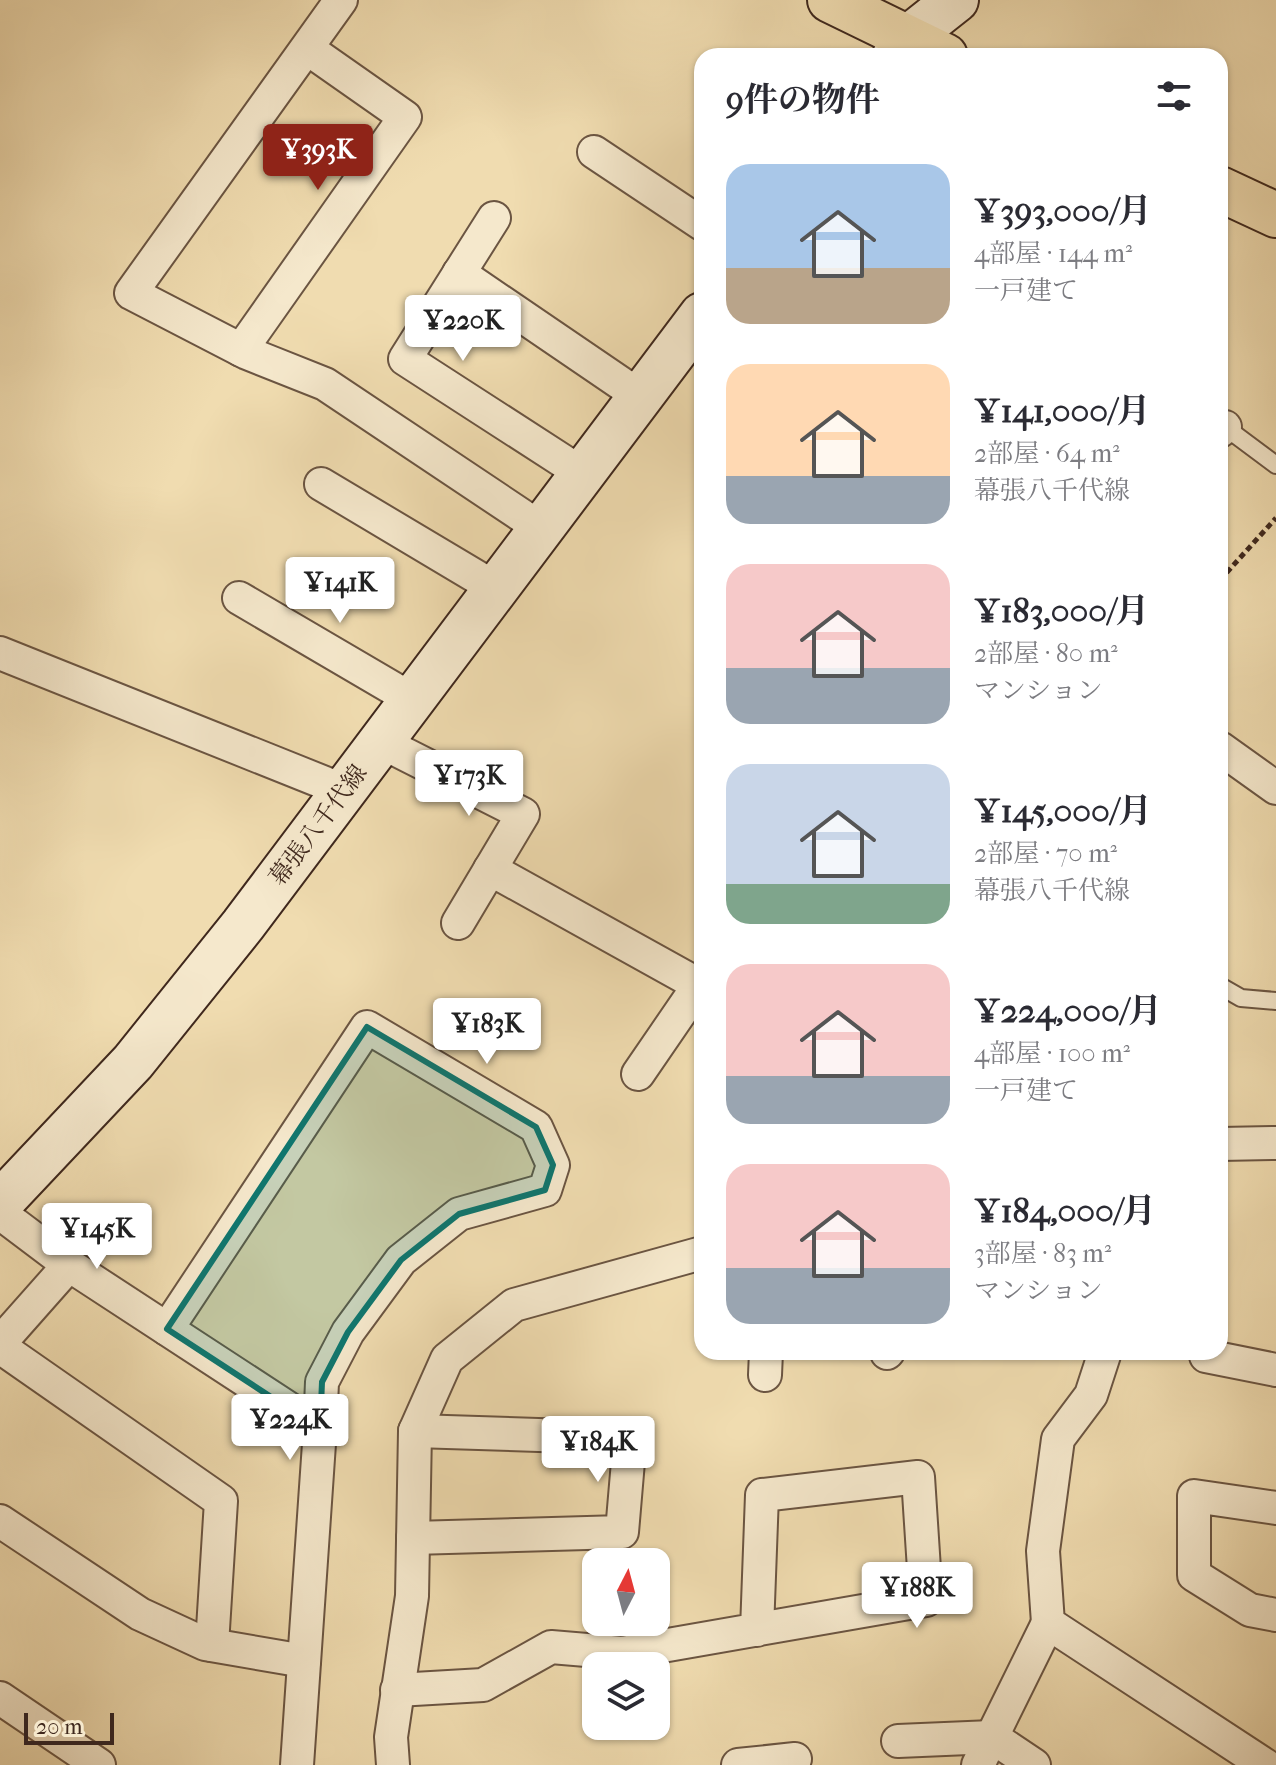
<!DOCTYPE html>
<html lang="ja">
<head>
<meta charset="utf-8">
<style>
  body { margin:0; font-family:"IM FELL French Canon","Noto Serif JP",serif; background:#f2f2f3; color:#2b2b33; height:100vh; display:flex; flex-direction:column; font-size:30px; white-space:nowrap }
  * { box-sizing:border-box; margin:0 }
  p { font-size:26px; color:#7c7c81 }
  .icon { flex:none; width:44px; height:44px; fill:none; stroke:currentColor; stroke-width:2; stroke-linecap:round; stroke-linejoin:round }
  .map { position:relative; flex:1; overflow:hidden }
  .panel { position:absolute; left:694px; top:48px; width:534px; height:1312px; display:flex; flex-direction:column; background:#fff; border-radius:24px; box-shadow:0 2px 6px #0004 }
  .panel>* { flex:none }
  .needle { width:52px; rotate:6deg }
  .fabs { position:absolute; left:582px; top:1548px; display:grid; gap:16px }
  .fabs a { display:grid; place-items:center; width:88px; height:88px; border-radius:16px; background:#fff; box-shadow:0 2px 6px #0004; font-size:40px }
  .scale { position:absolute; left:24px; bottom:20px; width:90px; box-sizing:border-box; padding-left:8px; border:4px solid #3f281d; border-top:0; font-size:22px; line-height:28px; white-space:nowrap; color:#3f281d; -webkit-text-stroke:6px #f5e8cc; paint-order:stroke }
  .price { position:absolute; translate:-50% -68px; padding:0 18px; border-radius:8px; background:#fff; color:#222; font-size:26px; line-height:52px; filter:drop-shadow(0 2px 4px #0008) }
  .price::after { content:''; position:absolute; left:50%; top:48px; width:24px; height:18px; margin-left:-12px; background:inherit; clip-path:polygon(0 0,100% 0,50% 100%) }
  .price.on { background:#8f2418; color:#fff }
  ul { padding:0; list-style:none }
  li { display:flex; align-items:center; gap:24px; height:200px; padding:0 32px }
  li span { display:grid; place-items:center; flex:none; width:224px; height:160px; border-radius:24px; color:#555 }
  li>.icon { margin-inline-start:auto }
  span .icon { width:96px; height:96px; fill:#fffc; stroke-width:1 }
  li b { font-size:34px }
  h2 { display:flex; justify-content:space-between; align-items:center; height:96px; padding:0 32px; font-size:34px }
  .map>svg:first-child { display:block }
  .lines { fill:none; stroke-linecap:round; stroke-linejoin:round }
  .lane-casing { stroke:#6b5542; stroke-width:20 }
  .street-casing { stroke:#6b5542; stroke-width:36 }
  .secondary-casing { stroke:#3f281d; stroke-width:48 }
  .highway-casing { stroke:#3f281d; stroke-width:48 }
  .path { stroke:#3f281d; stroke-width:5; stroke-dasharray:6 4; stroke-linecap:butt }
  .lane { stroke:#f5e8cc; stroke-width:16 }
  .street { stroke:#f5e8cc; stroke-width:32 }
  .secondary { stroke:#f5e8cc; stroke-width:44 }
  .highway { stroke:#f0dcb0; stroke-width:44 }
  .marked { fill:#0f766e; fill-opacity:0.2; stroke:#0f766e; stroke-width:6; stroke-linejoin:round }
  .labels { text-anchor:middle; stroke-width:6; stroke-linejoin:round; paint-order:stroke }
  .street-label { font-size:24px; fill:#3f281d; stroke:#f5e8cc }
</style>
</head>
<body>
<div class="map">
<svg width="1276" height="1765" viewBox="0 0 1276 1765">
  <rect width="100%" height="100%" fill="#f0dcb0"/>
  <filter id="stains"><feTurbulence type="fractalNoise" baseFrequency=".0025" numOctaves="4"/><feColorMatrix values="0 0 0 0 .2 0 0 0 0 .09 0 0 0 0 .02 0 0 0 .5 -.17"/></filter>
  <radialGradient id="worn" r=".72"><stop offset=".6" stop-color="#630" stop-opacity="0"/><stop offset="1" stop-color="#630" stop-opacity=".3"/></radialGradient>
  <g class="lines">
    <defs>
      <g id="lane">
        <path d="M1225 427 1276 465"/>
        <path d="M1220 986 1241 998 1276 1001"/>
      </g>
      <g id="street">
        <path d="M341 0 131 293 247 353 325 384 542 529"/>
        <path d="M594 152 702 224"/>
        <path d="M494 218 405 359 583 474"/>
        <path d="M459 273 641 397"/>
        <path d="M241 350 405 117 308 49"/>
        <path d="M1220 431 1225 427"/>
        <path d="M321 484 497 589"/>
        <path d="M239 598 413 700"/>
        <path d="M0 653 345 791"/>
        <path d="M381 742 523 814 458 923"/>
        <path d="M1220 748 1276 788"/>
        <path d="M490 869 699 985 638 1074"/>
        <path d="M1220 1144 1276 1143"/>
        <path d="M0 1213 69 1265 0 1343"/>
        <path d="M69 1265 320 1429 297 1765"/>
        <path d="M167 1329 367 1027 536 1127 553 1165 545 1190 459 1214 401 1260 348 1332 322 1382 320 1429"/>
        <path d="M0 1347 221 1501 212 1645"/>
        <path d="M1105 1352 1091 1395 1058 1439 1043 1551 1048 1623 1265 1765"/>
        <path d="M887 1353 888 1352"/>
        <path d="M1206 1356 1276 1370"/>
        <path d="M765 1375 766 1352"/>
        <path d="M1276 1508 1194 1496V1575L1250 1610 1276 1615"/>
        <path d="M0 1521 140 1614 205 1644 304 1661"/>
        <path d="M413 1538 622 1532 630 1438 415 1431"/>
        <path d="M397 1690 483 1685 551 1647 622 1653 926 1600 918 1477 762 1495 757 1630"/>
        <path d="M0 1698 99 1765"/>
        <path d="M898 1741 992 1737 1034 1765"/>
        <path d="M393 1765 391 1737 412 1596 415 1431 447 1359 514 1305 702 1253"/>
        <path d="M738 1765 795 1759"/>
        <path d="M978 1765 1048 1623"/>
      </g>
      <g id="secondary">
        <path d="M895 56 908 38 956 0"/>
        <path d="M0 1203 133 1062 243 925 702 315"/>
      </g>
      <g id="highway">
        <path d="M830 0 945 56"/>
        <path d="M1220 189 1276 215"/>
      </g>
    </defs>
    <use href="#lane" class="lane-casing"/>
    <use href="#street" class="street-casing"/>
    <use href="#secondary" class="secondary-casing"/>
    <use href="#highway" class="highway-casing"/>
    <path class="path" d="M1220 580 1276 518"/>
    <use href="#lane" class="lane"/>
    <use href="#street" class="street"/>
    <use href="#secondary" class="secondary"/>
    <use href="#highway" class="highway"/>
  </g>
  <path class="marked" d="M367 1027 536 1127 553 1165 545 1190 459 1214 401 1260 348 1332 322 1382 320 1429 167 1329Z"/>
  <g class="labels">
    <g class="street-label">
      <text transform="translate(318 825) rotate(-53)" y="8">幕張八千代線</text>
    </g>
  </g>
  <rect width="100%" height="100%" filter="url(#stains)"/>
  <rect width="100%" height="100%" fill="url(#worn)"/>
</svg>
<div class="fabs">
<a><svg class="needle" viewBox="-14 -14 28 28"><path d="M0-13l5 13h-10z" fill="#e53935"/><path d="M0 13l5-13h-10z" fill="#7c7c81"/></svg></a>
<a><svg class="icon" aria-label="layers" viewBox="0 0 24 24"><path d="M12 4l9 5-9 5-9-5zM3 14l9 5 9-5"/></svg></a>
</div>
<div class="scale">20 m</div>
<b class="price on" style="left:318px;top:192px">¥393K</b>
<b class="price" style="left:463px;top:363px">¥220K</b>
<b class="price" style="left:340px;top:625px">¥141K</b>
<b class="price" style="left:469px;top:818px">¥173K</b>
<b class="price" style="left:487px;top:1066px">¥183K</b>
<b class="price" style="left:97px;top:1271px">¥145K</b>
<b class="price" style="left:290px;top:1462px">¥224K</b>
<b class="price" style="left:598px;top:1484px">¥184K</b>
<b class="price" style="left:917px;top:1630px">¥188K</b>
<section class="panel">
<h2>9件の物件<svg class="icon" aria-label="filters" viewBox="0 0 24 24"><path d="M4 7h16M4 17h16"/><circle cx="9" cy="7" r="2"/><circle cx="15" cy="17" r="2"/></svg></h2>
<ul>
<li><span style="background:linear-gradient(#a9c7e8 65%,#b9a48a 0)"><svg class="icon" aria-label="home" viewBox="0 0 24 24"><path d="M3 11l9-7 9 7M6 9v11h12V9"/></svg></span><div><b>¥393,000/月</b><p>4部屋 · 144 m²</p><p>一戸建て</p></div></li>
<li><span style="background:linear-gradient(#ffd9b3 70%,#9aa5b1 0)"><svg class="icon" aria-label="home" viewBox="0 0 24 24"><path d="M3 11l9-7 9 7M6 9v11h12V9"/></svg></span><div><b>¥141,000/月</b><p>2部屋 · 64 m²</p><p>幕張八千代線</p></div></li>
<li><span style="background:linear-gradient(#f6c9c9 65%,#9aa5b1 0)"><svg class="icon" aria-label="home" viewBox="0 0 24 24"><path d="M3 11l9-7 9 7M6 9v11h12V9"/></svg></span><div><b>¥183,000/月</b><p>2部屋 · 80 m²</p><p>マンション</p></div></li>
<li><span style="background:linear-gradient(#c9d6e8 75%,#7fa58c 0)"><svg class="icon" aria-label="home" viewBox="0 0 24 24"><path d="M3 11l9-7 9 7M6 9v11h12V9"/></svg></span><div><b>¥145,000/月</b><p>2部屋 · 70 m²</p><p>幕張八千代線</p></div></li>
<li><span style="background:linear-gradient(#f6c9c9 70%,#9aa5b1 0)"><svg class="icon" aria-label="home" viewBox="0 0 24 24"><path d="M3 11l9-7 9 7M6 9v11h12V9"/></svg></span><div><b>¥224,000/月</b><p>4部屋 · 100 m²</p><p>一戸建て</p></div></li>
<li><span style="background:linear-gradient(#f6c9c9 65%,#9aa5b1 0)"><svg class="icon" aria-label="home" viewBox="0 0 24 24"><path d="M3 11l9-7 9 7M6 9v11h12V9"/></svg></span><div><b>¥184,000/月</b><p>3部屋 · 83 m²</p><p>マンション</p></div></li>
</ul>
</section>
</div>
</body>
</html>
